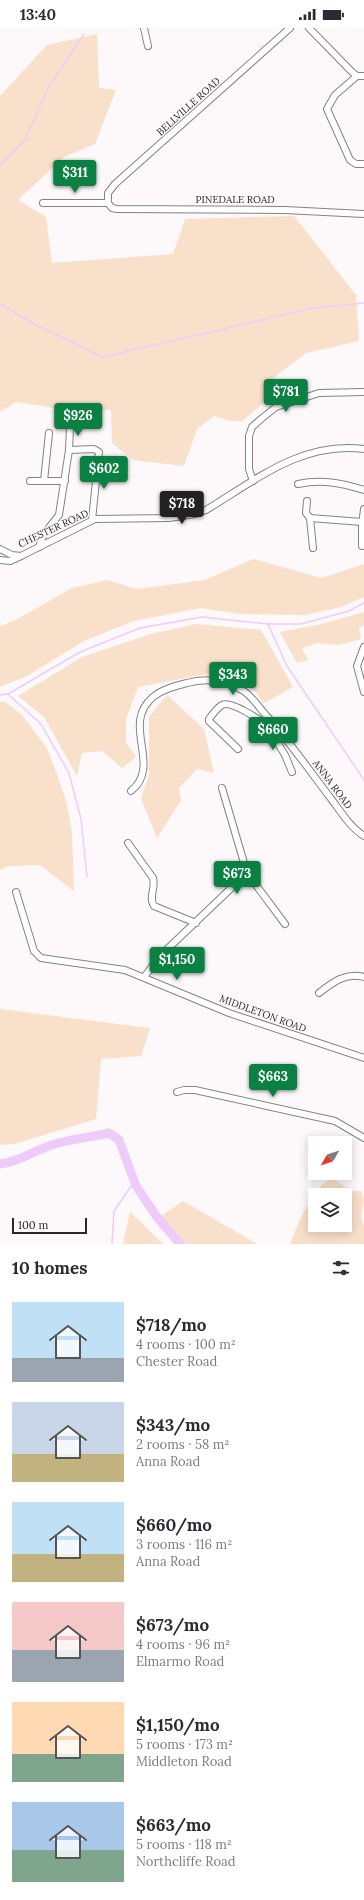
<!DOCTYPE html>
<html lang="en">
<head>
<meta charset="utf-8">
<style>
  body { margin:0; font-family:Lora,serif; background:#f7f7f7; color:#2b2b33; height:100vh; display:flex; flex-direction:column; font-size:15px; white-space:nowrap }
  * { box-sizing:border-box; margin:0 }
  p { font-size:13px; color:#7c7c81 }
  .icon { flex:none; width:22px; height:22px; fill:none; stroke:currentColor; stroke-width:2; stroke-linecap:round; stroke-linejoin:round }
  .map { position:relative; height:1216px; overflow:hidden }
  .side { display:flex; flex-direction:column; background:#fff; flex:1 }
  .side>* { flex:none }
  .needle { width:26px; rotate:231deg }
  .tools { position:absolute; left:308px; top:1108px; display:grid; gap:8px }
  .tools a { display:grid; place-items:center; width:44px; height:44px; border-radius:0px; background:#fff; box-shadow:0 2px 10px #0003; font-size:20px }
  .scale { position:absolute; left:12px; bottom:10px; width:75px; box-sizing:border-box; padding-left:4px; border:2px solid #292727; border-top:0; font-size:11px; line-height:14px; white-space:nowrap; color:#292727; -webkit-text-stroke:3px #fdf8f9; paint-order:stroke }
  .price { position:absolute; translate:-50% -34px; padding:0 9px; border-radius:4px; background:#0b8043; color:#fff; font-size:13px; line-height:26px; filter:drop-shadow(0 1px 2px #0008) }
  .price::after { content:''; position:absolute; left:50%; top:24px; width:12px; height:9px; margin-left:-6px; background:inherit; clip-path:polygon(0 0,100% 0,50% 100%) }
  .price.active { background:#222; color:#fff }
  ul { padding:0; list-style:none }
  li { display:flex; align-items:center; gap:12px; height:100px; padding:0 12px }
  li span { display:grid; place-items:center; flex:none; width:112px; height:80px; border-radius:0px; color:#555 }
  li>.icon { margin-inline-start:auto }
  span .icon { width:48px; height:48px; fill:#fffc; stroke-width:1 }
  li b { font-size:17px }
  h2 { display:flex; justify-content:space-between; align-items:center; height:48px; padding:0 12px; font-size:17px }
  .status { display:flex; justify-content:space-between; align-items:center; height:28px; padding:0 20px; background:#fff; direction:ltr }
  .status svg { height:11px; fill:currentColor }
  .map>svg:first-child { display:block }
  .green { fill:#f9e0ca }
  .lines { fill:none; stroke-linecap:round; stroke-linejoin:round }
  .stream { stroke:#edccfb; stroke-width:1.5 }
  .river { stroke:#edccfb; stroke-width:9 }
  .minor-casing { stroke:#868282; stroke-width:8 }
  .minor { stroke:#fff; stroke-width:6 }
  .labels { text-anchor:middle; stroke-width:3; stroke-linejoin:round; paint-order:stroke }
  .street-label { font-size:10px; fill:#292727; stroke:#fdf8f9 }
</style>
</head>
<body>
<div class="status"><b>13:40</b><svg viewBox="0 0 49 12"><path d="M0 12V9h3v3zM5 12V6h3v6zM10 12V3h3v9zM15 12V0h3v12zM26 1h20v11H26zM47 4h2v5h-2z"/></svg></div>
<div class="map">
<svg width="364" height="1216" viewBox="0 0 364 1216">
  <rect width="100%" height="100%" fill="#fdf8f9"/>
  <g class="green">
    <path d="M97 6 99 60 116 62 95 116 64 129 18 172 46 189 52 235 173 226 185 191 294 188 356 267 359 313 306 325 272 351 264 375 242 393H230L214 388 197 401 184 438 133 432 112 415 111 382 60 381 16 374 0 384V68L47 17Z"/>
    <path d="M253 531 322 550 364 536V569L341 579 306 587 239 586 201 580 134 593 84 613 27 648 0 659V598L14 593 72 560 107 552 137 561 205 552Z"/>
    <path d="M364 584V597L359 600 361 611 339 617 317 615 302 620 308 632 297 635 280 604 322 596Z"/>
    <path d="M196 596 261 602 293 659 264 675 248 654 218 644 138 659 126 691V715L136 729 122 740 102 723 82 725 77 748 44 689 18 668 82 629 151 606Z"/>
    <path d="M167 667 204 701 214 745 197 741 179 760 181 772 157 810 141 771 149 746V689Z"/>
    <path d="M0 674H5L22 687 47 720 59 752 67 776 72 805 74 863 40 837 9 838 0 842Z"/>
    <path d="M0 981 150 1000 141 1028 101 1031 96 1091 14 1116 0 1117Z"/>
    <path d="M334 1151 351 1163H361L364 1171 361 1189 364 1199V1216H290C297 1200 302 1181 315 1170V1197H345V1167H317C319 1157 324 1153 334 1151Z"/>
    <path d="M183 1173 257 1216H186L160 1189Z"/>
    <path d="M130 1184 163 1216H123Z"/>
  </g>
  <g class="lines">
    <g class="stream">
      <path d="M0 138 25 112 47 62 84 6"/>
      <path d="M0 276 36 297 103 329 313 280 364 275"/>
      <path d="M268 596 287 638 364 752"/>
      <path d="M8 666 41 696 69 745 81 791 87 849"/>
      <path d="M0 667 8 666 80 624 140 600 202 589 268 596H301L349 583 364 575"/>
      <path d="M112 1216 114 1183 134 1154"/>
    </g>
    <path class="river" d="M0 1136C18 1134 30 1125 46 1119 66 1111 88 1110 109 1105L119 1112 136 1158 157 1189 180 1216"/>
    <defs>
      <g id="minor">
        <path d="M144 0 148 18"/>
        <path d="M309 0 352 44 357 48H364"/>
        <path d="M357 48 335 67 327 81 350 132 356 136H364"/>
        <path d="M43 175H108"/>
        <path d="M108 175 112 180 117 181 285 182 364 186"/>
        <path d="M108 175V165L115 156 290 0"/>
        <path d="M69 422 70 399 75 392"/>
        <path d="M30 453H65"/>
        <path d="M44 453 49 405"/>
        <path d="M253 453 249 441V408L252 399 261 391 276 379 319 365 364 364"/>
        <path d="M298 456C322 451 341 455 364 462"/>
        <path d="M307 473 306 485 310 490 313 520"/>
        <path d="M310 490 362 494"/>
        <path d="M362 518V497L364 481"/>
        <path d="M39 519 44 506 59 487 69 422 94 421 99 424 92 492"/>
        <path d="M0 521 12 527 21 528 95 491 169 490 195 486 206 482C256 452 302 413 364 421"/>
        <path d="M0 532 10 533 21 528"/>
        <path d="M364 619 357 638 364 664"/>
        <path d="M267 698 285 727 292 744"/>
        <path d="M238 721 209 693V691C212 687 217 680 222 677 231 672 260 692 267 698L273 695"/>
        <path d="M131 763C163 737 120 697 153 669 163 661 175 658 187 655 205 650 225 652 242 662 251 667 258 678 265 686 289 713 310 743 332 772 341 784 350 799 364 808"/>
        <path d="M128 815 153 850C156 861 148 869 154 878L196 895"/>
        <path d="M247 845 285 896"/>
        <path d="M16 864 34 923 41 930 125 942 229 985 364 1030"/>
        <path d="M145 948 159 929 247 845 222 760"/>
        <path d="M319 965C333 954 346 944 364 949"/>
        <path d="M177 1064 184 1062H195L335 1093 364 1110"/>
      </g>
    </defs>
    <use href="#minor" class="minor-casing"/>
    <use href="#minor" class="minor"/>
  </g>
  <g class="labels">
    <g class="street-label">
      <text transform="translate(188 78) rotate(-42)" y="4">BELLVILLE ROAD</text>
      <text x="235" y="175">PINEDALE ROAD</text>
      <text transform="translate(53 500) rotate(-25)" y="4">CHESTER ROAD</text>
      <text transform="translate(333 756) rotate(53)" y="4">ANNA ROAD</text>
      <text transform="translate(263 985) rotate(20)" y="4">MIDDLETON ROAD</text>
    </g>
  </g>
</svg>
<div class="tools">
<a><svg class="needle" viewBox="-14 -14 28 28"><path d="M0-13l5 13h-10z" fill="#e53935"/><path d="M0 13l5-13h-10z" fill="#7c7c81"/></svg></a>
<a><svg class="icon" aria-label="layers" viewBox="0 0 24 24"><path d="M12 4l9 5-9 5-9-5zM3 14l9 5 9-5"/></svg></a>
</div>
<div class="scale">100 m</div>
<b class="price" style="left:75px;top:166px">$311</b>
<b class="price" style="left:286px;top:385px">$781</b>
<b class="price" style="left:78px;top:409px">$926</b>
<b class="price" style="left:104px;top:462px">$602</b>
<b class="price active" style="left:182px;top:497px">$718</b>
<b class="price" style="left:233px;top:668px">$343</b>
<b class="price" style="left:273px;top:723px">$660</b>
<b class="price" style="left:237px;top:867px">$673</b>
<b class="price" style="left:177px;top:953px">$1,150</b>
<b class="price" style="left:273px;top:1070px">$663</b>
</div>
<section class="side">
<h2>10 homes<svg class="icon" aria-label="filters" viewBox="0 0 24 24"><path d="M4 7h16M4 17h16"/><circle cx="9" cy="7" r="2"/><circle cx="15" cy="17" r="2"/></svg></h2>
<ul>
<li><span style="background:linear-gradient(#bfe0f5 70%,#9aa5b1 0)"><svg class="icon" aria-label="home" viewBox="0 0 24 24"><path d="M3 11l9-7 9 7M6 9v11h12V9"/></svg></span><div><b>$718/mo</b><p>4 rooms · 100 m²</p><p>Chester Road</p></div></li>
<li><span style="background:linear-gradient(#c9d6e8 65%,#c2b280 0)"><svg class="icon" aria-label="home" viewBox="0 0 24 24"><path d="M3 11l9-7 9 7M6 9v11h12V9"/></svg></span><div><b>$343/mo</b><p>2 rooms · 58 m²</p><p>Anna Road</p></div></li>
<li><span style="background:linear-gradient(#bfe0f5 65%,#c2b280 0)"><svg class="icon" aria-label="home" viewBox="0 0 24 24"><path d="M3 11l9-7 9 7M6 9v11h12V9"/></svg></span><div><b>$660/mo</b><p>3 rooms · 116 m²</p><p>Anna Road</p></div></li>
<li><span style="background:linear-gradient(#f6c9c9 60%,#9aa5b1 0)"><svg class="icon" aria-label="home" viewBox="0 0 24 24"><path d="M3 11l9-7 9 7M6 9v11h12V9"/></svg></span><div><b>$673/mo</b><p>4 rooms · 96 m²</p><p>Elmarmo Road</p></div></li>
<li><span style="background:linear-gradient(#ffd9b3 65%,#7fa58c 0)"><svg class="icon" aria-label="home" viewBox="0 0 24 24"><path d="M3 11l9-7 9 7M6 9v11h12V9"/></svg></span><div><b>$1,150/mo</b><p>5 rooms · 173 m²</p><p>Middleton Road</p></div></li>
<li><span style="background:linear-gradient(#a9c7e8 60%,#7fa58c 0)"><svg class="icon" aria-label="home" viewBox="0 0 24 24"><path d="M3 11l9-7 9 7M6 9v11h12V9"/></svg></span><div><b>$663/mo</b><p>5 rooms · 118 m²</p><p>Northcliffe Road</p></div></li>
</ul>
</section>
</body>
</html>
